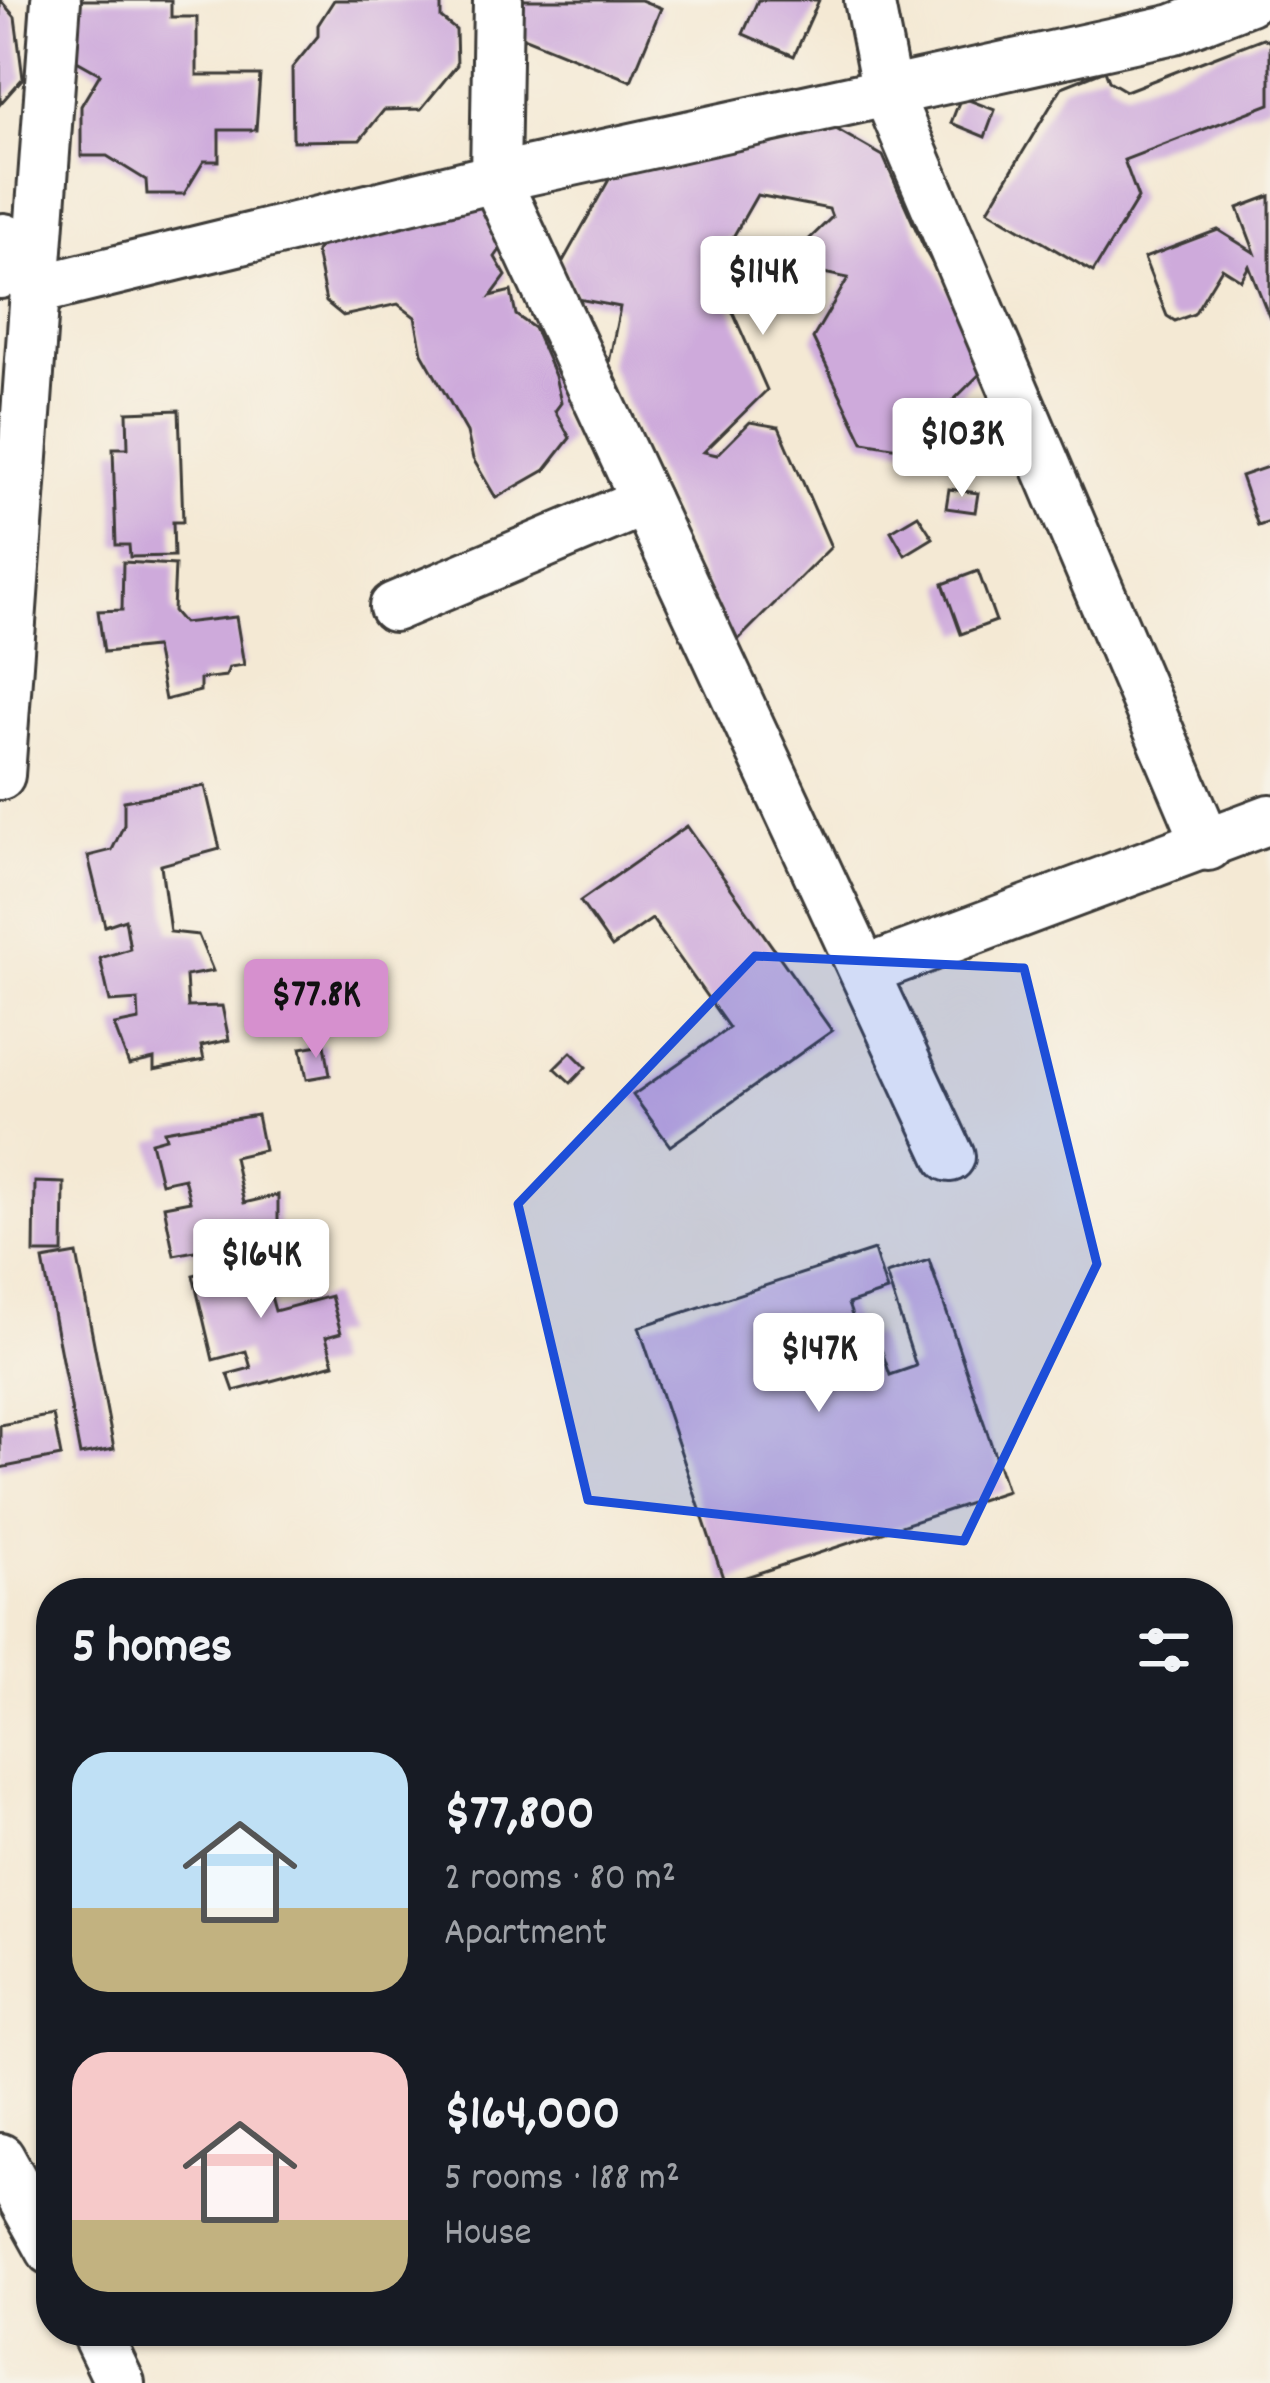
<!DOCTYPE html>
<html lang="en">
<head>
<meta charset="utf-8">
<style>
  body { margin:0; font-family:Dekko,sans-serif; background:#20242c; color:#f1f3f6; height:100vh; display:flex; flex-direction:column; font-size:45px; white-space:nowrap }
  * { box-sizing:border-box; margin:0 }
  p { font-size:39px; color:#9ea1a6 }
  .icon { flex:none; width:66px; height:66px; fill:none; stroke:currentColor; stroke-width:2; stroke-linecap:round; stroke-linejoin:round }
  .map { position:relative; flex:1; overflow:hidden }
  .panel { position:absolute; left:36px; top:1578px; width:1197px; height:768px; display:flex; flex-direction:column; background:#171b24; border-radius:48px; box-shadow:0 3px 9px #0004 }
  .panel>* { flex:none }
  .price { position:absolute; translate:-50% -102px; padding:0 27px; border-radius:12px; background:#fff; color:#222; font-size:39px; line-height:78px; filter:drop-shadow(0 3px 6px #0008) }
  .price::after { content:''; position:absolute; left:50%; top:72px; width:36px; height:27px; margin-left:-18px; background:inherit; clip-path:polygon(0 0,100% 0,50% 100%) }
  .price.selected { background:#d690ce; color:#111 }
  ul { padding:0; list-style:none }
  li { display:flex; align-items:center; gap:36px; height:300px; padding:0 36px }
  li span { display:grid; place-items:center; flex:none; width:336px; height:240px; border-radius:36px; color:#555 }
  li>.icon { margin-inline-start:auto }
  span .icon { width:144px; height:144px; fill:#fffc; stroke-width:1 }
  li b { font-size:51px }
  h2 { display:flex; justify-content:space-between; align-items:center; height:144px; padding:0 36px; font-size:51px }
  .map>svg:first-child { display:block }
  .building { fill:#ceaadb }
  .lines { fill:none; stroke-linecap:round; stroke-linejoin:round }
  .minor-casing { stroke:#3c3b38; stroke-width:54 }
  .minor { stroke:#fff; stroke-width:48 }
  .marked { fill:#1d4ed8; fill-opacity:0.2; stroke:#1d4ed8; stroke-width:9; stroke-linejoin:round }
</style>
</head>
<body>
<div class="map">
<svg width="1270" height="2383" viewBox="0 0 1270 2383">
  <rect width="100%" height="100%" fill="#f7f3e8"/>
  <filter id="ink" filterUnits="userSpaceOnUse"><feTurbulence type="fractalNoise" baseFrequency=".00833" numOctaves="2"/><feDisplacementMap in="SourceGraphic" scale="24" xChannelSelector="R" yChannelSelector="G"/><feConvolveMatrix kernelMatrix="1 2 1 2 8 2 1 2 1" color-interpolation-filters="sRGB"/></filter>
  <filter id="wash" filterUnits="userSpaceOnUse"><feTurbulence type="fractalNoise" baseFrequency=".004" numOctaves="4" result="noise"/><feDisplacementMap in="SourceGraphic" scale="48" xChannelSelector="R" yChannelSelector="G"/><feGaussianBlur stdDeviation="2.7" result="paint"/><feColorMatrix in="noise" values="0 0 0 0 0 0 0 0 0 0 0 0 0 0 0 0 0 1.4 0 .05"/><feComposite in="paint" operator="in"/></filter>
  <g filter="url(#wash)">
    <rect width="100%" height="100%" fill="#f4e9d4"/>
    <g id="blocks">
      <g class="building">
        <path d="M0 0 15 17 23 78 0 104Z"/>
        <path d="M77 0H171V17H197V75H260L256 130H219V161H204L184 194H147L146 180 107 156H81V106L100 74 77 61Z"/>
        <path d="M334 0H441V18L456 30 457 65 421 109 384 110 360 140 293 141 292 68 318 36V25Z"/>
        <path d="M514 0H641L661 8 631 81 503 29Z"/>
        <path d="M758 0H819L794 56 743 34Z"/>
        <path d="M1263 38 1270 42V104L1124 160 1138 198 1093 272 988 210 1062 87 1105 70 1109 81 1126 91Z"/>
        <path d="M961 97 995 110 985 137 951 123Z"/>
        <path d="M808 113 883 156 926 252 990 364 904 449 863 442 813 338 848 278 809 270 800 248 832 217 829 209 757 195 733 237 705 249 767 390 704 452 717 455 750 422 779 427 831 547 732 646 609 363 620 307 578 299 562 263 629 144 702 158Z"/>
        <path d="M482 195 507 240 495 257 506 276 491 296 511 291 516 315 534 328 555 376 561 403 555 411 570 438 545 470 496 498 473 459 467 432 422 353 415 317 398 304 343 316 326 302 316 252 343 217Z"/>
        <path d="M1270 196V319L1249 266 1241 280 1222 268 1194 314 1175 321 1167 316 1144 258 1218 230 1255 253 1238 208Z"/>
        <path d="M179 410 183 522H173L174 556 130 557 129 545H116L113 448H128L127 412Z"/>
        <path d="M1270 466V522L1258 526 1241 476Z"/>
        <path d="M949 489 978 493 975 512 946 508Z"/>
        <path d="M918 515 933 538 905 555 891 531Z"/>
        <path d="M123 562 175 565 173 611 183 623 236 617 244 665 229 667 226 676 200 679V691L165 700 155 647 104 652 98 611 122 610Z"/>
        <path d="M978 571 996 621 961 634 943 584Z"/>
        <path d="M205 786 220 849 161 865 170 932 198 935 213 971 186 976 188 1007 222 1006 229 1040 201 1046 204 1060 154 1070V1059L129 1065 114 1025 139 1020 138 1000 110 1002 100 958 130 949 125 919 105 926 88 856 112 850 124 825V801Z"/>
        <path d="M687 826 832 1031 670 1146 633 1095 729 1028 652 919 612 947 580 901Z"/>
        <path d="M325 1044 330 1075 307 1079 301 1048Z"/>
        <path d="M571 1052 586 1067 571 1083 555 1068Z"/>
        <path d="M257 1115 264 1150 234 1157 244 1203 278 1195V1226L204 1242 205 1249 174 1255 164 1206 190 1201 184 1178 161 1183 151 1142 166 1138 164 1131Z"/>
        <path d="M35 1182 64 1183 63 1253H34Z"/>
        <path d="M256 1242 275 1311 331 1296 341 1333 326 1337 334 1364 234 1391 228 1374 251 1368 246 1351 213 1360 193 1275 217 1269 213 1254Z"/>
        <path d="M874 1250 887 1291 848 1304 860 1339 876 1334 890 1375 916 1366 886 1274 929 1260 1007 1491 725 1584 639 1327Z"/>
        <path d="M77 1254 114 1449 80 1455 43 1260Z"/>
        <path d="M53 1415 61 1456 0 1468V1425Z"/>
      </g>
    </g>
  </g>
  <g filter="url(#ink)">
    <use href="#blocks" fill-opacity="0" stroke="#3c3b38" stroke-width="3"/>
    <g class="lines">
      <defs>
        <g id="minor">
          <path d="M498 0 495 178 950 1157"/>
          <path d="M869 0 887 92 1208 846"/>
          <path d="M0 274 4 238"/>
          <path d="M36 290 495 178 1174 29 1249 0"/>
          <path d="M394 607 645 501"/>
          <path d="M0 775 56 0"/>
          <path d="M864 971 1270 819"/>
          <path d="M0 2158 51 2250"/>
          <path d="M95 2331 120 2383"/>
        </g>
      </defs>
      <use href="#minor" class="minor-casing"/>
      <use href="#minor" class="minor"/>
    </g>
  </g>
  <path class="marked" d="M755 956 1024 968 1097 1264 964 1541 588 1500 518 1204Z"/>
</svg>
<b class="price" style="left:763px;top:338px">$114K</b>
<b class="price" style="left:962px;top:500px">$103K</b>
<b class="price selected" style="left:316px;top:1061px">$77.8K</b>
<b class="price" style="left:261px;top:1321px">$164K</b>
<b class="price" style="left:819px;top:1415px">$147K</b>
<section class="panel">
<h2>5 homes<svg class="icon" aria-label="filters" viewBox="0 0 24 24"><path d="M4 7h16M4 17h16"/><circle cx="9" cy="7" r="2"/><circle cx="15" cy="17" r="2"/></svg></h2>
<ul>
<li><span style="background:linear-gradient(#bfe0f5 65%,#c2b280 0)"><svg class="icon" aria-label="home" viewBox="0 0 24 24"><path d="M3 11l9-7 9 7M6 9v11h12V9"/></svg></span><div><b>$77,800</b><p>2 rooms · 80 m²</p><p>Apartment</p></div></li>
<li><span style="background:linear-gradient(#f6c9c9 70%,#c2b280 0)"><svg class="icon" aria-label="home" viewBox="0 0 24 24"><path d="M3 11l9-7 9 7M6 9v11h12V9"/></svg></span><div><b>$164,000</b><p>5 rooms · 188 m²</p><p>House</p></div></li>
</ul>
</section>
</div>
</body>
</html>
